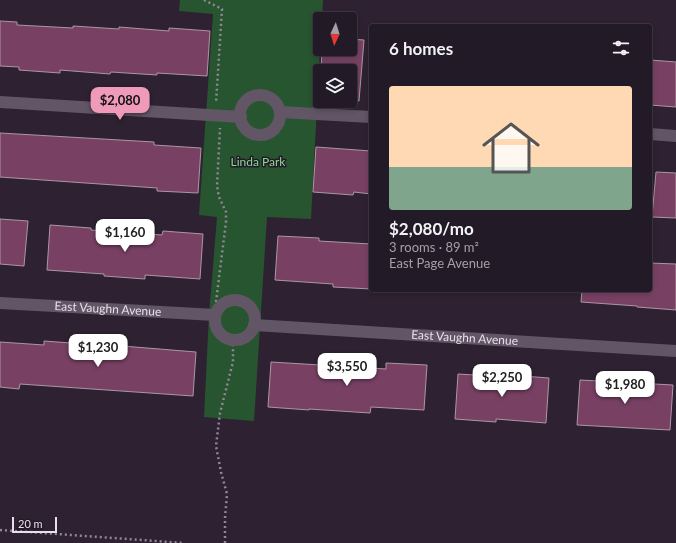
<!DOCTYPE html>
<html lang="en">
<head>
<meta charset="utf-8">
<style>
  body { margin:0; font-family:Lato,sans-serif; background:#2a232e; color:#f1f3f6; height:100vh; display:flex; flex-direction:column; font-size:15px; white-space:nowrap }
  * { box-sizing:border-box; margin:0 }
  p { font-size:13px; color:#a2a1a7 }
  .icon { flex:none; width:22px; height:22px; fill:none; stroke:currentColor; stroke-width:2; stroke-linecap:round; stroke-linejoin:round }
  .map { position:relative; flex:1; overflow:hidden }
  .panel { position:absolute; left:369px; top:24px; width:283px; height:268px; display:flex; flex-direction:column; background:#221a26; border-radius:4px; box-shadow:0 2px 6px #0003,0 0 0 1px #3f3843 }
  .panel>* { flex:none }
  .needle { width:26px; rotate:184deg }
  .fabs { position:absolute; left:313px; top:12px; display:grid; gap:8px }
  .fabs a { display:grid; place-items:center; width:44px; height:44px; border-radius:4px; background:#221a26; box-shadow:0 2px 6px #0003,0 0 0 1px #3f3843; font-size:20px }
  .scale { position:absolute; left:12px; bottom:10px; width:45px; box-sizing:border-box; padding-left:4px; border:2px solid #e7dfe9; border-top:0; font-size:11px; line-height:14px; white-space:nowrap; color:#e7dfe9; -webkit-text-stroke:3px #241928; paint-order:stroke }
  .price { position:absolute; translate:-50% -34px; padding:0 9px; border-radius:8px; background:#fff; color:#222; font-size:13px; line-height:26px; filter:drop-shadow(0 1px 2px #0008) }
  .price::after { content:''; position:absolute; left:50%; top:24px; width:12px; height:9px; margin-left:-6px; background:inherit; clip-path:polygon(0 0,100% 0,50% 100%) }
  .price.current { background:#ef9ab8; color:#111 }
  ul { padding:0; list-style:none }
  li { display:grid; align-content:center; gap:8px; height:212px; padding:0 20px }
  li+li { border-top:1px solid #3f3843 }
  li span { display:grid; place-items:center; height:124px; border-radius:4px; color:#555 }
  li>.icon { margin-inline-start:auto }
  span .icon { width:72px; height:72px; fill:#fffc; stroke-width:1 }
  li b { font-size:17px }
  h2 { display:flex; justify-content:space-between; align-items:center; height:48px; padding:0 20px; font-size:17px }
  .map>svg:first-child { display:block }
  .green { fill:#275530 }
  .building { fill:#784164; stroke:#ac96a3 }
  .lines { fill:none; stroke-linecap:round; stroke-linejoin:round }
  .path { stroke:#918794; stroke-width:2.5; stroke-dasharray:2 3; stroke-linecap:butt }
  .minor { stroke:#625566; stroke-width:12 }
  .labels { text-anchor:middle; stroke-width:3; stroke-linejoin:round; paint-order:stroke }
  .park-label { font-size:12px; fill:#8cd897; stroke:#241928 }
  .street-label { font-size:12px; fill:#e7dfe9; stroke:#241928 }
</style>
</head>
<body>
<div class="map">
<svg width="676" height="543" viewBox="0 0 676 543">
  <rect width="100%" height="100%" fill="#2e2232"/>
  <path class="green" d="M180 0H323L322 19H320V49L311 219 267 217 254 421 204 417 209 315 217 217 199 215 213 14 179 11Z"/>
  <g class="building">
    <path d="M0 21 17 22V25L73 28V26L119 29V27L169 31V28L210 31 207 76 157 73V75L111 72 110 74 60 70V73L19 70V67L0 66Z"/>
    <path d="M350 39 364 40 359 101H350V71H321L322 49H350Z"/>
    <path d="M650 60 676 62V107L650 105Z"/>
    <path d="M0 133 154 142V145L201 148 198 193 157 191V188L0 177Z"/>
    <path d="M316 147 371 151V194L354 192 353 195 313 192Z"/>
    <path d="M656 172 676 173V218L652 217Z"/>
    <path d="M0 219 28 221 24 266 0 264Z"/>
    <path d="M50 225 91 228V230L162 235 163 231 203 234 200 279 145 275V279L104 276V274L47 270Z"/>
    <path d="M278 236 319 238V241L371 244V289L333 287V284L275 280Z"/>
    <path d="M650 263 676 264V310L637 307V306L581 302 582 290H650Z"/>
    <path d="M44 341 98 345V344L196 352 193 396 20 384 19 389 0 387V342L44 345Z"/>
    <path d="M271 362 386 369V363L427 365 424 410 371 407 370 413 309 409V410L268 407Z"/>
    <path d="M458 374 509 377V375L549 378 546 423 496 419V422L455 419Z"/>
    <path d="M580 380 673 385 670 430 577 425Z"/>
  </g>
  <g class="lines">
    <g class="path">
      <path d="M204 0 222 9 216 103"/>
      <path d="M216 302 226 222V212L219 197 217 186 220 128"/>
      <path d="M0 530 184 543"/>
      <path d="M225 543V518L227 494 221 472 216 446 220 413 233 362V339"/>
    </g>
    <g class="minor">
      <circle cx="260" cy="115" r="20"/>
      <path d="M0 102 241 117"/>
      <path d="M280 112 371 117"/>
      <path d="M650 134 676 136"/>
      <circle cx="235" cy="320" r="20"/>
      <path id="s1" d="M0 303 215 315"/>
      <path id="s2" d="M254 325 676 351"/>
    </g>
  </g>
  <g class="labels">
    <g class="park-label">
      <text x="258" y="166">Linda Park</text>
    </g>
    <g class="street-label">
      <text dy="4" stroke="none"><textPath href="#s1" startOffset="108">East Vaughn Avenue</textPath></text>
      <text dy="4" stroke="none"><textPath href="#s2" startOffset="211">East Vaughn Avenue</textPath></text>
    </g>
  </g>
</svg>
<div class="fabs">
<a><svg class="needle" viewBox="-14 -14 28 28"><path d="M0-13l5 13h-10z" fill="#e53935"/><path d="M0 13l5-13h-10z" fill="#a2a1a7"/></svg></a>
<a><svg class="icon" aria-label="layers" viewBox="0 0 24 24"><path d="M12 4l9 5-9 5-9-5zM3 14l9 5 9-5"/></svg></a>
</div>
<div class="scale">20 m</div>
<b class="price current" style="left:120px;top:121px">$2,080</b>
<b class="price" style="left:125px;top:253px">$1,160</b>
<b class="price" style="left:98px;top:368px">$1,230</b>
<b class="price" style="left:347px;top:387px">$3,550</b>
<b class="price" style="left:502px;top:398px">$2,250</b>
<b class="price" style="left:625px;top:405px">$1,980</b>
<section class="panel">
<h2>6 homes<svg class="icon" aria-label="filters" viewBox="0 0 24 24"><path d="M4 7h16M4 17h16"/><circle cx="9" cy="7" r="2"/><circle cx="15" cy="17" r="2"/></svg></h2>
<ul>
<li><span style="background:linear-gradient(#ffd9b3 65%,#7fa58c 0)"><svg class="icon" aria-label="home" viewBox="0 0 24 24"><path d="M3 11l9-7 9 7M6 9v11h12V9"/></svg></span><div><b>$2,080/mo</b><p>3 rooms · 89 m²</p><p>East Page Avenue</p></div></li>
</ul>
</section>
</div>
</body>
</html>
